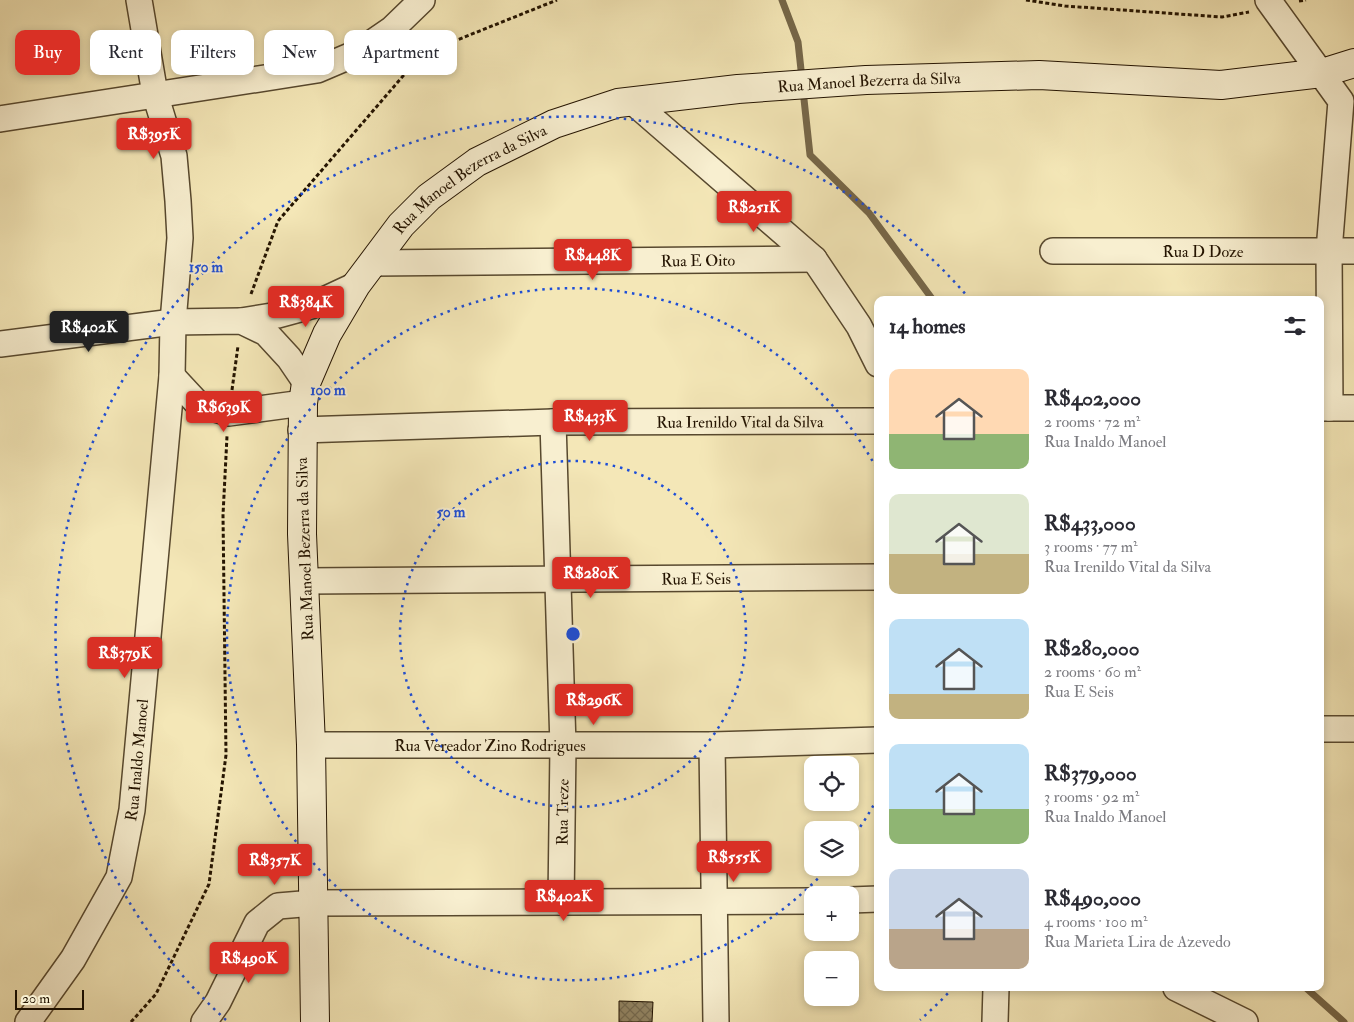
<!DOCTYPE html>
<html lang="en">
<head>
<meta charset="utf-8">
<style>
  body { margin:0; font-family:"IM FELL Double Pica",serif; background:#f7f7f7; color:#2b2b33; height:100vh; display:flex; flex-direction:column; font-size:19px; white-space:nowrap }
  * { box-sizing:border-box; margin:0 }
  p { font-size:16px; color:#7c7c81 }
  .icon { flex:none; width:28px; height:28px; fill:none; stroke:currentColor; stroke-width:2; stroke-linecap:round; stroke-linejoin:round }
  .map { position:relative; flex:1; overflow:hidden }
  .details { position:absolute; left:874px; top:296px; width:450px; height:695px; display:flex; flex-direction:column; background:#fff; border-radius:10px; box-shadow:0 2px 8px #0003 }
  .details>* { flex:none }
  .top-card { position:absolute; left:15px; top:30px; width:475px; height:45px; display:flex; gap:10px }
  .controls { position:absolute; left:804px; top:756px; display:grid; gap:10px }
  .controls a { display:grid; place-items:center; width:55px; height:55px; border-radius:10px; background:#fff; box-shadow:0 2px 8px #0003; font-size:25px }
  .scale { position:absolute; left:15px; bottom:12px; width:69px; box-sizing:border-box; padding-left:5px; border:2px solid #231300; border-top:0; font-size:14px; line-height:18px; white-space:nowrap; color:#231300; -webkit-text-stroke:4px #f8efd0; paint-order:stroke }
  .price { position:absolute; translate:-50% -42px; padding:0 11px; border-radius:5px; background:#d93025; color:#fff; font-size:16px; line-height:32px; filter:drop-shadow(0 1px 2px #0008) }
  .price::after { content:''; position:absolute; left:50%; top:30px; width:15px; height:11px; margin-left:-8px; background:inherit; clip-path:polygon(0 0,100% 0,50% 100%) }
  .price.current { background:#222; color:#fff }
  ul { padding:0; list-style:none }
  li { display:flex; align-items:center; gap:15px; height:125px; padding:0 15px }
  li span { display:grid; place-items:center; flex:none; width:140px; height:100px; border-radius:10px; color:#555 }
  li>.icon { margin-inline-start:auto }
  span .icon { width:60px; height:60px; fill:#fffc; stroke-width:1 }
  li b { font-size:21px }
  h2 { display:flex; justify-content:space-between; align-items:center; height:60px; padding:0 15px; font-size:21px }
  .chip { padding:0 18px; border-radius:10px; background:#fff; box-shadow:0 2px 8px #0003; font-size:18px; line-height:45px }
  .chip.current { background:#d93025; color:#fff }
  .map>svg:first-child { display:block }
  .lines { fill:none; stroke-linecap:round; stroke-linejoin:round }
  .stream { stroke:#766749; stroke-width:7 }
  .building { fill:url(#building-cross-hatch); stroke:#231300 }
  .street-casing { stroke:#57482e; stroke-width:28 }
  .secondary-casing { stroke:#231300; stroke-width:30 }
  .path { stroke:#231300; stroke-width:3; stroke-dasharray:4 2.5; stroke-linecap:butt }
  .street { stroke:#f8efd0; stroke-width:25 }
  .secondary { stroke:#f8efd0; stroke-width:28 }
  .ring { fill:none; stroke:#1d4ed8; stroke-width:2.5; stroke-dasharray:2.5 5 }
  .labels { text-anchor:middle; stroke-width:4; stroke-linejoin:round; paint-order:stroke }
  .street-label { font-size:16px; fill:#231300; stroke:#f8efd0 }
  .centre { fill:#1d4ed8; stroke:#f8efd0; stroke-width:2.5 }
  .ring-label { font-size:15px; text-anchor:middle; font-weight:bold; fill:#1d4ed8; stroke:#f8efd0; stroke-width:4; stroke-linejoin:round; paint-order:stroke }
</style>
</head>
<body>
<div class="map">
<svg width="1354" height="1022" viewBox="0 0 1354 1022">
  <defs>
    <pattern id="building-cross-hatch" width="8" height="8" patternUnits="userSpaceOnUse" patternTransform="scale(1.25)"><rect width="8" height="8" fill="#90815f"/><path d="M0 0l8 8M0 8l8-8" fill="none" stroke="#75684c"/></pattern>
  </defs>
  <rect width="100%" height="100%" fill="#f4e7b7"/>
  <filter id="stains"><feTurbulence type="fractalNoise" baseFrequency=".004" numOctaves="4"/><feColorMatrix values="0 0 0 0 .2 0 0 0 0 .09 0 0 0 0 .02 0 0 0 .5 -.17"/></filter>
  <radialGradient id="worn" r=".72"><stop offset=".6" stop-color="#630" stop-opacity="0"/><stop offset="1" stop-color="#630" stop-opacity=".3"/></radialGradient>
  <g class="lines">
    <g class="stream">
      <path d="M782 0 798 42 802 79"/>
      <path d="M803 90 810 155 869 213 933 300"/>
      <path d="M1306 988 1344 1022"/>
    </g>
  </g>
  <path class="building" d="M619 1001 653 1002 652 1022H619Z"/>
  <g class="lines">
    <defs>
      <g id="street">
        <path d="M1268 0 1341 101 1329 251 1330 408"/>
        <path d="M633 102 814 259 859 326 878 364"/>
        <path d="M0 119 317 70 357 53 392 29 422 0"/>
        <path id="s1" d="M1053 251H1354"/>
        <path id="s2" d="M373 263 814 259"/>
        <path d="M241 321 278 315 311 306 356 285"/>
        <path d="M0 344 173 322 241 321 266 333 289 358 306 383"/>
        <path d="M172 376 198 404 229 413 303 403"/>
        <path d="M1320 408H1354"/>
        <path d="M553 422 563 746 561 902"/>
        <path id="s3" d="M301 430 553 422 878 421"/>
        <path id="s4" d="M305 581 878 577"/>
        <path d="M1320 729H1354"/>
        <path id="s5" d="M311 745H712L878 740"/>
        <path d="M712 745 716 1022"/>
        <path d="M850 900 878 899"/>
        <path d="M1176 988 1245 1022"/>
        <path id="s6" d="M28 1022 73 959 119 877 132 810 172 376 173 322 180 238 178 201 174 156 155 94 139 0"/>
        <path d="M204 1022 218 1002 257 923 278 906 314 903 812 901"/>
        <path d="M995 1022 996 988"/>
      </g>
      <g id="secondary">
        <path id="s7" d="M315 1022 311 745 302 534 303 403 306 383 327 334 356 285 401 225 429 197 477 162 554 124 618 103 738 89 866 80 1039 75 1221 85 1322 73 1354 63"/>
      </g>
    </defs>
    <use href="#street" class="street-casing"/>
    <use href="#secondary" class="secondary-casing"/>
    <g class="path">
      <path d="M1026 0 1065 6 1222 17 1249 12"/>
      <path d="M1299 1 1306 0"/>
      <path d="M251 294 278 221 422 54 557 0"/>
      <path d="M232 390 238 346"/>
      <path d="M131 1022 156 994 209 884 226 755 223 515 227 436"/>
    </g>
    <use href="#street" class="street"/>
    <use href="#secondary" class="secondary"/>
  </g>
  <g class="ring">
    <circle cx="573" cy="634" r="173"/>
    <path d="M877 799A346 346 0 0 1 851 840M828 868A346 346 0 1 1 877 469"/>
    <path d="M953 988A519 519 0 0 1 920 1020M226 1020A519 519 0 1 1 968 297"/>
  </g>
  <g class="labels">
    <g class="street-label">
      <text dy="6" stroke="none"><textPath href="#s7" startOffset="1329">Rua Manoel Bezerra da Silva</textPath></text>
      <text dy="6" stroke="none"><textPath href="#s7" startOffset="908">Rua Manoel Bezerra da Silva</textPath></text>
      <text dy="6" stroke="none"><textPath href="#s1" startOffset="150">Rua D Doze</textPath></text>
      <text dy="6" stroke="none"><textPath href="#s2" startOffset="325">Rua E Oito</textPath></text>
      <text dy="6" stroke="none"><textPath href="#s3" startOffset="439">Rua Irenildo Vital da Silva</textPath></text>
      <text transform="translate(304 549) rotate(-92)" y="6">Rua Manoel Bezerra da Silva</text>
      <text dy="6" stroke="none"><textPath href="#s4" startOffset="391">Rua E Seis</textPath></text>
      <text dy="6" stroke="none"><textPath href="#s5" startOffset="179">Rua Vereador Zino Rodrigues</textPath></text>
      <text dy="6" stroke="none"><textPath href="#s6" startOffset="290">Rua Inaldo Manoel</textPath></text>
      <text transform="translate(562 812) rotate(-89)" y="6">Rua Treze</text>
    </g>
  </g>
  <circle cx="573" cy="634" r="8" class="centre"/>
  <g class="ring-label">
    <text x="206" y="272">150 m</text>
    <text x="328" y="395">100 m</text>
    <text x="451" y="517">50 m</text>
  </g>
  <rect width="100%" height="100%" filter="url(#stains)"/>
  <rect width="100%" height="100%" fill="url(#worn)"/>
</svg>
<div class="controls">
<a><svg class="icon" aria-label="locate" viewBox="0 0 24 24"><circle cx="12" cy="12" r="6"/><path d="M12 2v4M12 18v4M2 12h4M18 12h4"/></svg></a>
<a><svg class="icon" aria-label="layers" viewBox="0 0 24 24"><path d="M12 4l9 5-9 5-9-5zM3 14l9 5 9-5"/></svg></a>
<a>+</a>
<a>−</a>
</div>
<div class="scale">20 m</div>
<b class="price" style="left:154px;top:160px">R$395K</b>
<b class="price" style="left:754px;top:233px">R$251K</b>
<b class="price" style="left:593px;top:281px">R$448K</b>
<b class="price" style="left:306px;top:328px">R$384K</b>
<b class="price current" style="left:89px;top:353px">R$402K</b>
<b class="price" style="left:224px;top:433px">R$639K</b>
<b class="price" style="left:590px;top:442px">R$433K</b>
<b class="price" style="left:591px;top:599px">R$280K</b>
<b class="price" style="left:125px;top:679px">R$379K</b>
<b class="price" style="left:594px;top:726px">R$296K</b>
<b class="price" style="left:734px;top:883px">R$555K</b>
<b class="price" style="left:275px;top:886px">R$357K</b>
<b class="price" style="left:564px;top:922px">R$402K</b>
<b class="price" style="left:249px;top:984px">R$490K</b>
<div class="top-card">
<a class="chip current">Buy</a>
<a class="chip">Rent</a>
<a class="chip">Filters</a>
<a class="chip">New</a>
<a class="chip">Apartment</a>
</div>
<section class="details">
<h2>14 homes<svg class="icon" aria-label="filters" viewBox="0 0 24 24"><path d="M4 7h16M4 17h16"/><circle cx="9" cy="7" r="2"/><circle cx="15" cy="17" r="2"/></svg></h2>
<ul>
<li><span style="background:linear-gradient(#ffd9b3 65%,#8fb573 0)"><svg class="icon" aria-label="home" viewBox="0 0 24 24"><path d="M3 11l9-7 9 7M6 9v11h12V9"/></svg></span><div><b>R$402,000</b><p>2 rooms · 72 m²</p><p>Rua Inaldo Manoel</p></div></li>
<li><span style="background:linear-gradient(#dfe7d0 60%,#c2b280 0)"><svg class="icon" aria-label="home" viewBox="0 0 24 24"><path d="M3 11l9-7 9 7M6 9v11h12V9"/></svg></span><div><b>R$433,000</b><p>3 rooms · 77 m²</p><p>Rua Irenildo Vital da Silva</p></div></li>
<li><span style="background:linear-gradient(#bfe0f5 75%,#c2b280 0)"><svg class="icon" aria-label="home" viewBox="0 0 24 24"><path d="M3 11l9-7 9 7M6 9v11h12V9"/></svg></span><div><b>R$280,000</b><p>2 rooms · 60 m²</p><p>Rua E Seis</p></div></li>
<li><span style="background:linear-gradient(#bfe0f5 65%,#8fb573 0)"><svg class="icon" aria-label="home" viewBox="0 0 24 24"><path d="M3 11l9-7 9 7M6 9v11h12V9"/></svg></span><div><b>R$379,000</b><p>3 rooms · 92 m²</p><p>Rua Inaldo Manoel</p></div></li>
<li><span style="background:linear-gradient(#c9d6e8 60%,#b9a48a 0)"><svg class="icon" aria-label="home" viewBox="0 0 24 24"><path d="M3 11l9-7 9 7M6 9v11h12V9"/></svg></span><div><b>R$490,000</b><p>4 rooms · 100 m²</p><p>Rua Marieta Lira de Azevedo</p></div></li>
</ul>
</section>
</div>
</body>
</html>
